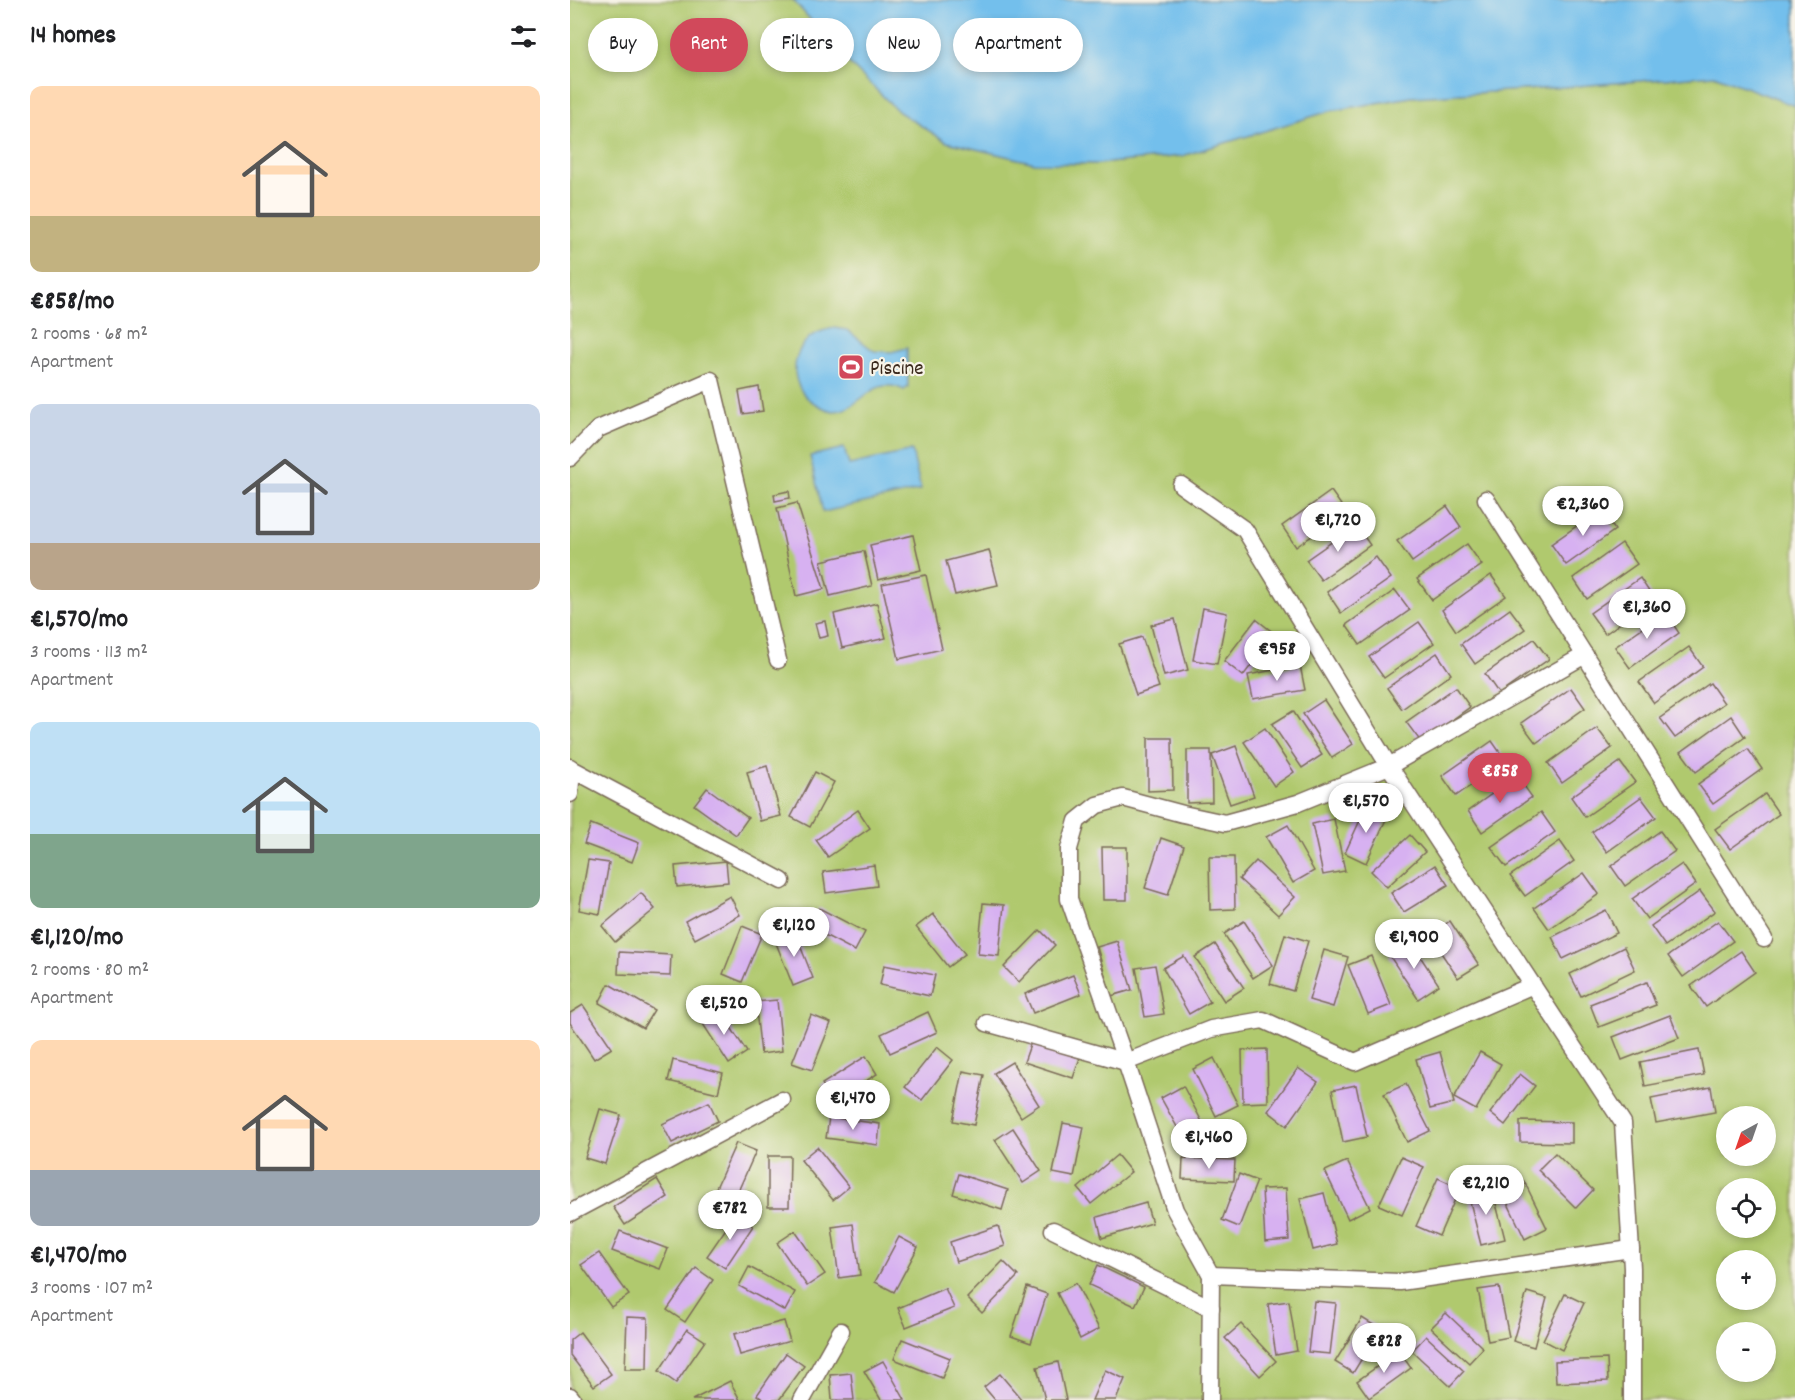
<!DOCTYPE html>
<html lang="en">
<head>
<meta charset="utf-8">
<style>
  body { margin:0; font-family:Dekko,sans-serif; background:#f6f6f6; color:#202124; height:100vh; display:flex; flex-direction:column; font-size:22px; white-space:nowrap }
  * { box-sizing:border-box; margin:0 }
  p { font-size:20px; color:#757577 }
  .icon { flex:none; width:33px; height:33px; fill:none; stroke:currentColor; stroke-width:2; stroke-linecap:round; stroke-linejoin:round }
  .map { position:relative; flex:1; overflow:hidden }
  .drawer { display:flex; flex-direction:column; background:#fff; width:570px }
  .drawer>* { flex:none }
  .top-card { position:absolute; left:18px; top:18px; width:570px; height:54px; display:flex; gap:12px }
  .needle { width:39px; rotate:220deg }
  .controls { position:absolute; left:1146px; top:1106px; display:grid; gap:12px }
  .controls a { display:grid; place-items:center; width:60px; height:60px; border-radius:50%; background:#fff; box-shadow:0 3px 9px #0003; font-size:30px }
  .price { position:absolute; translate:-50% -51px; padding:0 14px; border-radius:21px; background:#fff; color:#222; font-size:20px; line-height:39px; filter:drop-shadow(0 2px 3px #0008) }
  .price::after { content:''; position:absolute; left:50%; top:36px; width:18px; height:14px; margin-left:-9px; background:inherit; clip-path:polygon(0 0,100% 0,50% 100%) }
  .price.selected { background:#d1495b; color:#fff }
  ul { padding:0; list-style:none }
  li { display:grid; align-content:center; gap:12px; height:318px; padding:0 30px }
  li span { display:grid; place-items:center; height:186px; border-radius:12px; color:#555 }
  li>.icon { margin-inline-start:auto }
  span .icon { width:108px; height:108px; fill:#fffc; stroke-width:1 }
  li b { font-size:26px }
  h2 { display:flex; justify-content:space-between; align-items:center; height:72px; padding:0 30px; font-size:26px }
  .chip { padding:0 21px; border-radius:27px; background:#fff; box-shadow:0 3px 9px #0003; font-size:21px; line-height:54px }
  .chip.selected { background:#d1495b; color:#fff }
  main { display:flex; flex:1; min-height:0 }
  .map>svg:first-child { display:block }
  .green { fill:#b0c96e; stroke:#767a46; stroke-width:1.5; fill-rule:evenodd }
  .water { fill:#73bfec; stroke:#577485; stroke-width:1.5 }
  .building { fill:#d7b1f1 }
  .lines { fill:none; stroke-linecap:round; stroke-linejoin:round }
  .service-casing { stroke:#7b6b59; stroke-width:19 }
  .service { stroke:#fff; stroke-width:16 }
  .labels { text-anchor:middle; stroke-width:4.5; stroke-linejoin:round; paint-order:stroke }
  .poi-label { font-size:21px; fill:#3b2a1e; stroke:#f7f3e8; text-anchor:start }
</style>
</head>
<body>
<main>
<section class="drawer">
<h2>14 homes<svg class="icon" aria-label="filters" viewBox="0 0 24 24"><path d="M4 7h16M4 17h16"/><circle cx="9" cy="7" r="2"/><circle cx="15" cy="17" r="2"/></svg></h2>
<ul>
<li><span style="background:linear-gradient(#ffd9b3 70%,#c2b280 0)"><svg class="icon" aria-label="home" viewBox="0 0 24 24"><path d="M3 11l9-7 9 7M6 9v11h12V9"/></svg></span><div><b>€858/mo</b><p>2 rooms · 68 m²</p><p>Apartment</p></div></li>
<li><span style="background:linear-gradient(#c9d6e8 75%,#b9a48a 0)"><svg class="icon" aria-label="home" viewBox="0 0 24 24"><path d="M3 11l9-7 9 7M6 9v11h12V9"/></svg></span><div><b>€1,570/mo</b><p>3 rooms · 113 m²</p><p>Apartment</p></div></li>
<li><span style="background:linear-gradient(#bfe0f5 60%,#7fa58c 0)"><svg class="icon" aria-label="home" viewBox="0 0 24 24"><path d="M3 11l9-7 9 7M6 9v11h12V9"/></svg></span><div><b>€1,120/mo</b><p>2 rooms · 80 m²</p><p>Apartment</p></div></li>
<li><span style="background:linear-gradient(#ffd9b3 70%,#9aa5b1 0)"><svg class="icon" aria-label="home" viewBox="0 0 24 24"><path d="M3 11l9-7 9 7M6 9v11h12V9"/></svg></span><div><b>€1,470/mo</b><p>3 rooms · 107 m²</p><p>Apartment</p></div></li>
</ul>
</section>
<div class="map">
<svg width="1225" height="1400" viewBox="0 0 1225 1400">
  <rect width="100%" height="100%" fill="#f7f3e8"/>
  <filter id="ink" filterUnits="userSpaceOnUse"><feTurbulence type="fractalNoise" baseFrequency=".0167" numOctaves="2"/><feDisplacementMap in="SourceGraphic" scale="12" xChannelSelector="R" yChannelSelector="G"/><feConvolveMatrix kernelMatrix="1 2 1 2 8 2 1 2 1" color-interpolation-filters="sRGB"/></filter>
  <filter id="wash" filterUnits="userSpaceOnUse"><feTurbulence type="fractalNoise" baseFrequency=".008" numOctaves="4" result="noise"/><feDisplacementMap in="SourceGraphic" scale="24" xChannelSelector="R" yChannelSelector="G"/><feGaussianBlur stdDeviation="1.35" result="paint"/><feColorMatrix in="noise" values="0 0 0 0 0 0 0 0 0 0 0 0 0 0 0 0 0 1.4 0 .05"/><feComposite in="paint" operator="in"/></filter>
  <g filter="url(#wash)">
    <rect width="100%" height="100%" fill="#f1e3c7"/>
    <path class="green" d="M0 0H223L278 62 329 112 377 142 465 163 527 164 612 156 760 111 841 97 969 89 1144 75 1225 106V1400H0ZM1156 1116H1196V1155H1156ZM1156 1188H1196V1227H1156ZM1156 1260H1196V1299H1156ZM1156 1332H1196V1371H1156Z"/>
    <g class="water">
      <path d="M223 0H1225V106L1144 75 969 89 841 97 760 111 612 156 527 164 465 163 377 142 329 112 278 62Z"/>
      <path d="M264 328 277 330 304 351 321 352 337 348 338 387 334 390C301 373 292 411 263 411 257 410 251 407 246 404 221 391 218 357 239 338 246 332 255 330 264 328Z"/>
      <path d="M274 448 279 465 342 451 351 490 253 512 240 456Z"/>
    </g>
    <g id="blocks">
      <g class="building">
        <path d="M189 387 193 411 173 414 169 391Z"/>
        <path d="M219 491 220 498 205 501 204 494Z"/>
        <path d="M761 491 776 512 726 547 712 526Z"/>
        <path d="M227 503 254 589 226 596 207 508Z"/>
        <path d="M877 506 891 527 842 562 827 541Z"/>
        <path d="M1031 509 1045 530 996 565 981 544Z"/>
        <path d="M786 525 800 545 751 580 736 560Z"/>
        <path d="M343 535 351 570 308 580 300 545Z"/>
        <path d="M1052 543 1067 564 1017 599 1003 578Z"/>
        <path d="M897 544 912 565 862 600 847 579Z"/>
        <path d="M419 550 428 585 385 595 376 561Z"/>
        <path d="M294 551 302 586 260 596 251 561Z"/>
        <path d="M806 557 821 578 771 613 757 592Z"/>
        <path d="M356 575 372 649 329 659 312 584Z"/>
        <path d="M921 575 936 596 886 631 872 610Z"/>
        <path d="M1070 578 1084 599 1035 634 1020 613Z"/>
        <path d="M825 590 840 610 790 645 776 625Z"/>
        <path d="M307 603 316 638 272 648 264 614Z"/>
        <path d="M633 608 657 613 647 664 623 660Z"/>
        <path d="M940 609 955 629 905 664 891 644Z"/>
        <path d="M1095 612 1109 633 1060 668 1045 647Z"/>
        <path d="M605 619 618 670 594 676 581 625Z"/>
        <path d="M686 619 705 634 673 676 654 661Z"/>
        <path d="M255 621 258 636 249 638 245 623Z"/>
        <path d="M849 622 864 643 814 678 799 657Z"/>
        <path d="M572 637 589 687 566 695 549 644Z"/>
        <path d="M964 639 979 659 929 694 915 674Z"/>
        <path d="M1119 647 1133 667 1084 703 1069 682Z"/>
        <path d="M867 653 881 674 832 709 817 688Z"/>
        <path d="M730 665 735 690 683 699 678 675Z"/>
        <path d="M1140 683 1154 703 1105 738 1090 718Z"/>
        <path d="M886 687 900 707 851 742 836 722Z"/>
        <path d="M1001 688 1015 708 966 743 951 723Z"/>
        <path d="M754 700 783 744 762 758 733 714Z"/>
        <path d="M723 711 752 755 732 768 702 724Z"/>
        <path d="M1161 716 1175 737 1126 772 1111 752Z"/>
        <path d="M695 728 724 772 704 786 674 742Z"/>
        <path d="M1027 728 1042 748 992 783 978 763Z"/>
        <path d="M578 738H602L603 790 578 791Z"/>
        <path d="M922 741 936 761 886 796 872 776Z"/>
        <path d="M666 746 684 796 660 804 642 755Z"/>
        <path d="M1178 749 1192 769 1143 804 1128 784Z"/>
        <path d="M617 750H641L642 802 617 803Z"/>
        <path d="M1050 762 1065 782 1015 817 1001 797Z"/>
        <path d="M197 766 211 816 190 821 177 772Z"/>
        <path d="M245 772 264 782 240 827 221 817Z"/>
        <path d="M947 776 962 797 912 832 898 811Z"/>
        <path d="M137 788 178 818 166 835 124 805Z"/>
        <path d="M1195 794 1209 814 1160 849 1145 829Z"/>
        <path d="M1071 797 1086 817 1037 852 1022 832Z"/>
        <path d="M797 805 818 815 796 863 775 853Z"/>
        <path d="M288 810 300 828 258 857 246 840Z"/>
        <path d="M971 812 985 832 936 867 921 847Z"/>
        <path d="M764 819 775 871 753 875 742 824Z"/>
        <path d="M21 824 69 843 62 862 14 844Z"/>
        <path d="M718 825 744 871 723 883 696 837Z"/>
        <path d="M1090 831 1105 851 1055 886 1041 866Z"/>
        <path d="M840 835 855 852 817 887 801 871Z"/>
        <path d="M591 838 614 846 598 895 575 888Z"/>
        <path d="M990 841 1004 861 955 896 940 876Z"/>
        <path d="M532 847H557V900H533Z"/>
        <path d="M639 857H664L665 909 640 910Z"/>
        <path d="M18 860 39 863 30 914 9 910Z"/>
        <path d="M156 861 158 882 107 887 105 866Z"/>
        <path d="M686 861 725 897 708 915 669 879Z"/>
        <path d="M1112 864 1126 884 1077 919 1062 899Z"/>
        <path d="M304 865 307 886 256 893 253 872Z"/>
        <path d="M865 865 878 885 834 912 821 893Z"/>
        <path d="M1014 873 1029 894 979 929 964 908Z"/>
        <path d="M1130 891 1145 911 1095 946 1081 926Z"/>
        <path d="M71 893 85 909 45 942 32 926Z"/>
        <path d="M160 896 170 915 125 939 115 921Z"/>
        <path d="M413 903 434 905 429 956 408 954Z"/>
        <path d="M249 908 295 932 285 951 239 927Z"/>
        <path d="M1036 910 1047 933 993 959 982 937Z"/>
        <path d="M363 914 395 954 378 967 346 927Z"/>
        <path d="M674 921 703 965 683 978 654 934Z"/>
        <path d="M880 921 909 965 888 978 859 935Z"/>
        <path d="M1148 921 1163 941 1113 977 1098 956Z"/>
        <path d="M172 926 192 934 172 982 153 974Z"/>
        <path d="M224 930 243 978 223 986 204 938Z"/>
        <path d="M470 930 485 945 449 982 434 967Z"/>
        <path d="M715 934 738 941 723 991 700 984Z"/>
        <path d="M547 941 562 990 541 996 527 947Z"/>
        <path d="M840 941 869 985 848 999 819 955Z"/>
        <path d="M645 944 674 988 654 1001 625 957Z"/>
        <path d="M1054 947 1065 970 1011 996 1000 974Z"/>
        <path d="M754 950 778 957 763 1007 739 1000Z"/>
        <path d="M1171 951 1185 972 1136 1007 1121 986Z"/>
        <path d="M49 952 101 955 100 976 48 974Z"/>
        <path d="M614 956 640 1002 619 1014 593 968Z"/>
        <path d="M801 956 821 1005 798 1014 778 965Z"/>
        <path d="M314 965 365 975 360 996 310 985Z"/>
        <path d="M585 965 594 1014 575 1017 566 968Z"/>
        <path d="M503 975 511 994 463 1013 455 994Z"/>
        <path d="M1077 982 1086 1005 1029 1027 1020 1004Z"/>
        <path d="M39 984 84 1010 73 1028 29 1003Z"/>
        <path d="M207 1000 212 1051 191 1054 185 1002Z"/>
        <path d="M13 1005 42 1048 24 1059 0 1023V1013Z"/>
        <path d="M149 1009 177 1052 159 1064 131 1021Z"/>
        <path d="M358 1012 367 1032 320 1053 311 1034Z"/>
        <path d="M241 1015 261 1023 242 1070 222 1063Z"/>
        <path d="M1100 1015 1109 1038 1052 1060 1043 1037Z"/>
        <path d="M461 1042 510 1058 503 1078 454 1062Z"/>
        <path d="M367 1047 383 1060 352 1100 335 1087Z"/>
        <path d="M697 1049 698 1102 673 1103 672 1050Z"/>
        <path d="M1129 1050 1134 1075 1075 1086 1070 1062Z"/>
        <path d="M870 1052 884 1103 860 1109 846 1059Z"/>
        <path d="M910 1052 931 1064 906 1110 884 1098Z"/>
        <path d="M296 1056 307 1074 263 1102 252 1084Z"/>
        <path d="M644 1058 668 1105 646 1116 623 1069Z"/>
        <path d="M103 1060 153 1073 148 1093 98 1081Z"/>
        <path d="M442 1062 469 1105 451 1117 424 1073Z"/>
        <path d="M728 1068 748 1082 717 1126 698 1111Z"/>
        <path d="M393 1071 414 1075 404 1125 383 1121Z"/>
        <path d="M950 1074 965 1086 935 1125 920 1113Z"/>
        <path d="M836 1084 860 1131 837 1142 814 1094Z"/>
        <path d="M786 1085 797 1137 773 1142 762 1090Z"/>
        <path d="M613 1086 638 1133 617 1145 591 1098Z"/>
        <path d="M1141 1087 1145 1112 1086 1123 1081 1099Z"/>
        <path d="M139 1102 148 1121 102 1143 92 1124Z"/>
        <path d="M30 1109 51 1115 35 1164 15 1158Z"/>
        <path d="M259 1117 310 1124 308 1145 256 1138Z"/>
        <path d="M950 1121 1002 1122V1143L950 1142Z"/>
        <path d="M493 1123 514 1127 504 1177 483 1173Z"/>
        <path d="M443 1128 471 1171 453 1183 425 1140Z"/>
        <path d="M166 1143 186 1151 165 1198 145 1190Z"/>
        <path d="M247 1147 279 1187 263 1200 231 1160Z"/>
        <path d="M985 1153 1023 1190 1006 1208 968 1170Z"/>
        <path d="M547 1155 561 1172 521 1204 508 1188Z"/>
        <path d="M198 1156H220L219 1207H198Z"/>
        <path d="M831 1157 854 1167 832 1215 809 1205Z"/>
        <path d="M613 1158 665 1160 664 1181 612 1179Z"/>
        <path d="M777 1161 800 1208 778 1219 755 1171Z"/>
        <path d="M389 1174 438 1190 432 1210 383 1194Z"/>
        <path d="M669 1174 687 1181 669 1227 652 1220Z"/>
        <path d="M868 1178 890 1188 869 1236 846 1226Z"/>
        <path d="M87 1179 98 1197 55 1225 43 1207Z"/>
        <path d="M954 1181 977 1228 955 1239 932 1191Z"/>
        <path d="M716 1188 719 1240 695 1242 692 1189Z"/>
        <path d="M922 1188 935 1239 911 1245 898 1194Z"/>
        <path d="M754 1193 767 1244 743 1250 730 1199Z"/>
        <path d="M576 1203 582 1223 532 1238 527 1217Z"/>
        <path d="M166 1214 183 1226 155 1268 137 1256Z"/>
        <path d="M283 1224 290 1275 269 1278 262 1227Z"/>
        <path d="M428 1226 435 1246 386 1262 380 1242Z"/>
        <path d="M50 1231 98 1249 90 1269 42 1251Z"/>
        <path d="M225 1231 255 1274 237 1286 207 1243Z"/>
        <path d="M329 1237 348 1247 324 1292 305 1282Z"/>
        <path d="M29 1253 59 1295 41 1307 11 1265Z"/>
        <path d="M433 1261 448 1276 412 1313 397 1298Z"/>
        <path d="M528 1265 574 1287 565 1306 519 1285Z"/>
        <path d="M179 1267 225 1292 215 1311 169 1286Z"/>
        <path d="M126 1268 143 1280 115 1322 97 1310Z"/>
        <path d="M506 1283 529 1329 510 1339 487 1293Z"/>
        <path d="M457 1287 477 1294 461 1343 441 1336Z"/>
        <path d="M929 1287 939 1337 918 1341 908 1290Z"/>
        <path d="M375 1288 384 1308 336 1327 328 1308Z"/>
        <path d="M957 1292 977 1298 964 1347 943 1341Z"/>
        <path d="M995 1294 1014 1303 992 1350 973 1340Z"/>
        <path d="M719 1301 727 1351 706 1355 698 1304Z"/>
        <path d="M744 1301 766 1303 760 1354 738 1352Z"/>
        <path d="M876 1313 913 1348 899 1363 861 1328Z"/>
        <path d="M57 1317 78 1318 77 1369H55Z"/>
        <path d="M792 1318 810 1329 783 1373 765 1362Z"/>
        <path d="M214 1321 220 1341 170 1355 164 1334Z"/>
        <path d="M671 1324 706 1361 690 1376 655 1338Z"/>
        <path d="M117 1329 135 1341 106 1383 89 1371Z"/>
        <path d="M10 1332 41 1374 24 1386 0 1355V1340Z"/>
        <path d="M856 1336 894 1371 880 1386 842 1351Z"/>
        <path d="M332 1339 380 1358 372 1378 324 1359Z"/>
        <path d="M829 1351 841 1368 799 1398 787 1381Z"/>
        <path d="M216 1353 234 1366 209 1400H194L187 1395Z"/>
        <path d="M1037 1359 1038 1381 986 1383 985 1361Z"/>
        <path d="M313 1361 335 1400H311L294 1371Z"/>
        <path d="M488 1362 496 1400H475L467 1367Z"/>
        <path d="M535 1370 555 1379 546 1400H522Z"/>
        <path d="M281 1373 284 1400H262L260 1375Z"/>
        <path d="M430 1374 452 1400H425L414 1387Z"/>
        <path d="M160 1381 170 1400H122Z"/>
      </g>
    </g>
  </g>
  <g filter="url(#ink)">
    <use href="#blocks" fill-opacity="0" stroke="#7b6b59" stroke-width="1.5"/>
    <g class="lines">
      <defs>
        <g id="service">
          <path d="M0 458 28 429 141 380 208 660"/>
          <path d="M611 485 675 530 819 766 728 803 655 823 613 814 553 798 527 805 507 821 499 849V899L556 1062 605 1210 641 1275 640 1400"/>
          <path d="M916 499 1194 939"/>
          <path d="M1015 655 819 766 1053 1123 1062 1268V1400"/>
          <path d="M0 767 2 769 0 794"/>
          <path d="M2 769 212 881"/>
          <path d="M417 1023 556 1062 641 1029 693 1020 785 1062 963 985"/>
          <path d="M0 1213 212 1100"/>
          <path d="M483 1230 641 1308"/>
          <path d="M641 1275 830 1282 1061 1249"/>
          <path d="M0 1396 3 1400"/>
          <path d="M232 1400 271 1331"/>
        </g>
      </defs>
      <use href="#service" class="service-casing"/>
      <use href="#service" class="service"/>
    </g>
  </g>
  <defs>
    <symbol id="stadium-square" viewBox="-11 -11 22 22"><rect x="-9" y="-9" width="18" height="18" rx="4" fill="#d1495b" stroke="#f7f3e8"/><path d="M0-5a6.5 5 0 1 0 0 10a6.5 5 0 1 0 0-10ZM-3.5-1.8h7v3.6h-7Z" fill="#fff"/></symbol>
  </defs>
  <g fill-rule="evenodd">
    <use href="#stadium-square" x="266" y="352" width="30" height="30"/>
  </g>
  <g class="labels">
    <g class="poi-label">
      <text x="300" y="374">Piscine</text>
    </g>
  </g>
</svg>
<div class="controls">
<a><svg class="needle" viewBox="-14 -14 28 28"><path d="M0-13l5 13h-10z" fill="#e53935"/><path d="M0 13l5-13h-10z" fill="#757577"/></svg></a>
<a><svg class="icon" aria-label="locate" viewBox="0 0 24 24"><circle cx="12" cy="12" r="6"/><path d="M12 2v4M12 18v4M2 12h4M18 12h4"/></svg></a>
<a>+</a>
<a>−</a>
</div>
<b class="price" style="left:1013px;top:537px">€2,360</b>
<b class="price" style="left:768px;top:553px">€1,720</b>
<b class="price" style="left:1077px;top:640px">€1,360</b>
<b class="price" style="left:707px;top:682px">€958</b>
<b class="price selected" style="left:930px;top:804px">€858</b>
<b class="price" style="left:796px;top:834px">€1,570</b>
<b class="price" style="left:224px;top:958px">€1,120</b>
<b class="price" style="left:844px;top:970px">€1,900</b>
<b class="price" style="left:154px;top:1036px">€1,520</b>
<b class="price" style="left:283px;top:1131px">€1,470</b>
<b class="price" style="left:639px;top:1170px">€1,460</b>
<b class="price" style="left:916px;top:1216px">€2,210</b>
<b class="price" style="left:160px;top:1241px">€782</b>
<b class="price" style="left:814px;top:1374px">€828</b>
<div class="top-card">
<a class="chip">Buy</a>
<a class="chip selected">Rent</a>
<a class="chip">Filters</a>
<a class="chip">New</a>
<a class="chip">Apartment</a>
</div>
</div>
</main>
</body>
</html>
